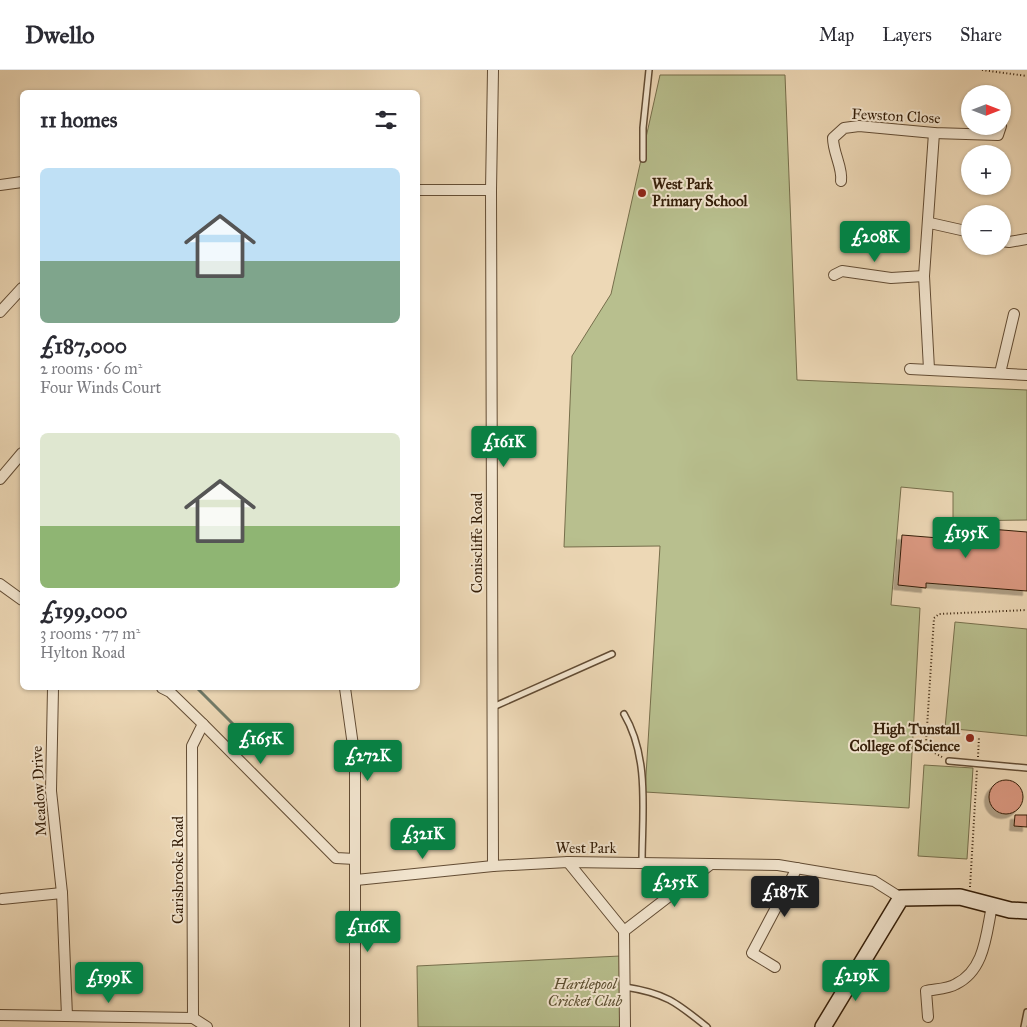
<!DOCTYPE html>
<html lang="en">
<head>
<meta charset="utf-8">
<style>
  body { margin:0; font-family:"IM FELL Great Primer",serif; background:#f7f7f7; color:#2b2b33; height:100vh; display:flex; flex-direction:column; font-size:19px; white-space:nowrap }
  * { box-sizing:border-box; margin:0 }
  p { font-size:16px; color:#7c7c81 }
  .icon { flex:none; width:28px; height:28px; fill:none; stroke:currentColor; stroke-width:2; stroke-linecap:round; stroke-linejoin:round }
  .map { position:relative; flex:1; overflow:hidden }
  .side { position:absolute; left:20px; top:20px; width:400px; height:600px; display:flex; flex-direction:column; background:#fff; border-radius:8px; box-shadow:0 1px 4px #0004 }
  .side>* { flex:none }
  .needle { width:32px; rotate:90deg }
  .tools { position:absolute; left:961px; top:15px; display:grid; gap:10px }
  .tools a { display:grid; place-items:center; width:50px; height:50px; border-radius:50%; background:#fff; box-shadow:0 1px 4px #0004; font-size:25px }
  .price { position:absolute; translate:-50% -42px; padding:0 11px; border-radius:5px; background:#0b8043; color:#fff; font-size:16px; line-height:32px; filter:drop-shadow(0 1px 2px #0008) }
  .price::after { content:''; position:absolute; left:50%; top:30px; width:15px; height:11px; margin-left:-8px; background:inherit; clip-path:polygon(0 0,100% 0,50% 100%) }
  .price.on { background:#222; color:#fff }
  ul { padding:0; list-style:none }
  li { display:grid; align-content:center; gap:10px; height:265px; padding:0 20px }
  li span { display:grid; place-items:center; height:155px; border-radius:8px; color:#555 }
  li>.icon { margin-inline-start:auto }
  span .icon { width:90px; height:90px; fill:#fffc; stroke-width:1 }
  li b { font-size:21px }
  h2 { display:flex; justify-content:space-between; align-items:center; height:60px; padding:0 20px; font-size:21px }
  header { display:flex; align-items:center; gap:30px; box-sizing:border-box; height:70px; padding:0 25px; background:#fff; border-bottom:1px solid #e1e1e2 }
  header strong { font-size:24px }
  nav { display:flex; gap:28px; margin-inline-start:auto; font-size:18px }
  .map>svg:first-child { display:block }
  .green { fill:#b8bf8e; stroke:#766e4b }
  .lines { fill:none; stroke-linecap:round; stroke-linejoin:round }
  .stream { stroke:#717b69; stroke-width:3 }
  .building { fill:#dc9982; stroke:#331d08; filter:url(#shadow) }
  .lane-casing { stroke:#624c34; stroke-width:8 }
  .street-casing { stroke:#624c34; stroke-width:12 }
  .secondary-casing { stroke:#331d08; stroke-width:18 }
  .path { stroke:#331d08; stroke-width:2; stroke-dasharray:1 2.5; stroke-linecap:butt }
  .lane { stroke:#f3e6d0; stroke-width:5 }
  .street { stroke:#f3e6d0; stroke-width:10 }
  .secondary { stroke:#f3e6d0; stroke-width:15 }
  .poi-dot { fill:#8f2418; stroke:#f3e6d0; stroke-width:2 }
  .labels { text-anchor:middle; stroke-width:4; stroke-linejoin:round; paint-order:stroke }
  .street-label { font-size:15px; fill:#331d08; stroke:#f3e6d0 }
  .poi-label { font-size:15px; font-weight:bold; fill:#331d08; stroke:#f3e6d0; text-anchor:start }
  .park-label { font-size:15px; font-style:italic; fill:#5b4e30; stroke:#f3e6d0 }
</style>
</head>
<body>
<header>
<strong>Dwello</strong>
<nav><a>Map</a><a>Layers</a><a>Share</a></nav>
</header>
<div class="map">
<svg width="1027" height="957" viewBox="0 0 1027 957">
  <defs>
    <filter id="shadow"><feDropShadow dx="-4.5" dy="4.5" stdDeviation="0" flood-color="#0004"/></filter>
  </defs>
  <rect width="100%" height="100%" fill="#edd8b6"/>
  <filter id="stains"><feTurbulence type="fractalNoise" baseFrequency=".004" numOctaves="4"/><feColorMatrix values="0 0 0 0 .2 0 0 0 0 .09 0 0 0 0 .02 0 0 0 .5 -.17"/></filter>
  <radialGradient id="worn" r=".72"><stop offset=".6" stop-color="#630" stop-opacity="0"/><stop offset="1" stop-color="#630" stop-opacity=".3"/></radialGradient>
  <g class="green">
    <path d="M660 5H785L797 310 1027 320V450L953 451V422L901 417 891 535 920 538 909 738 645 722 660 476 564 477 572 286 611 224Z"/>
    <path d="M955 552 1027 559V666L945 658Z"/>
    <path d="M924 695 973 698 967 789 918 786Z"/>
    <path d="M620 886 621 957H418L417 896Z"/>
  </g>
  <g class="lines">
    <path class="stream" d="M197 618 246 667"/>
  </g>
  <g class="building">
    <path d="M940 455 1027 462V521L926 513V518L898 515 902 465 939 468Z"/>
    <circle cx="1006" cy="727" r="17"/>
    <path d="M1015 745H1027V757L1014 756Z"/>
  </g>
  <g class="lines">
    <defs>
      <g id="lane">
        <path d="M643 89V58L649 0"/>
        <path d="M493 637 612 584"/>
        <path d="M624 644C650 688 642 744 642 793"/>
        <path d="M949 691 1027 698"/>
        <path d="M625 917C665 923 676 932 707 957"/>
        <path d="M1024 957 1027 942"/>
      </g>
      <g id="street">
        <path d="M493 0 491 120 493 796"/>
        <path d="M841 111C843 98 833 83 833 68L844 58 859 56 934 63 998 65 1001 56"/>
        <path d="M0 115 22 112"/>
        <path d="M418 120H491"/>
        <path d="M930 153 970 162"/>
        <path d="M1002 171 1009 172 1027 169"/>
        <path d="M834 205 842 201 891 208 924 206"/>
        <path d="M0 242 22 218"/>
        <path d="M910 299 1027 305"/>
        <path d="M929 299 924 206 934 63"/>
        <path d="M1000 303 1014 244"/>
        <path d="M0 409 22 383"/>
        <path d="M0 514 22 530"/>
        <path d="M53 618 51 721 62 823 67 946"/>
        <path d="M162 618 170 622 203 654 336 788 355 789"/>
        <path d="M345 618 355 690V957"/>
        <path d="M568 792 624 861 625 957"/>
        <path d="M356 810 493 796 568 792 778 795 874 811 901 828"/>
        <path d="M2 829 62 823"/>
        <path d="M624 861 711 794"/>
        <path d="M775 897 752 883 797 798"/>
        <path d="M0 945 193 948 207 957"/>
        <path d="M928 947 926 921C935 919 948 919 956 914 985 900 986 864 992 836"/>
        <path d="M193 948 192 676 203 654"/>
      </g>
      <path id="secondary" d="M823 957 901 828 960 827 1010 840 1027 841"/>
    </defs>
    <use href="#lane" class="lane-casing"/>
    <use href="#street" class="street-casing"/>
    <use href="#secondary" class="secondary-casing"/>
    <g class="path">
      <path d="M982 0 1027 6"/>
      <path d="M942 687 933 682 926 673 934 548 939 544 1027 540"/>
      <path d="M978 687 979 667"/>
      <path d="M970 817 977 699"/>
    </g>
    <use href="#lane" class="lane"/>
    <use href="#street" class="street"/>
    <use href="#secondary" class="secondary"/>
  </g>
  <g class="poi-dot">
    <circle cx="642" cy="123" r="5"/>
    <circle cx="970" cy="668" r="5"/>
  </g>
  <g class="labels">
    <g class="street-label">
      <text transform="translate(896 46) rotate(3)" y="5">Fewston Close</text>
      <text transform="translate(477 473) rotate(-90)" y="5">Coniscliffe Road</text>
      <text transform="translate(39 721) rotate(-93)" y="5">Meadow Drive</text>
      <text x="586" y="783">West Park</text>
      <text transform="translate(178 800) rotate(-90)" y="5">Carisbrooke Road</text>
    </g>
    <g class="poi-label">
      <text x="652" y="119">West Park<tspan x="652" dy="17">Primary School</tspan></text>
      <text x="960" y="664" text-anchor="end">High Tunstall<tspan x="960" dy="17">College of Science</tspan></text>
    </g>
    <g class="park-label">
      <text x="585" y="919">Hartlepool<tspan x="585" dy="17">Cricket Club</tspan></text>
    </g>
  </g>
  <rect width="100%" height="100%" filter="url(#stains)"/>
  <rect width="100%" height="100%" fill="url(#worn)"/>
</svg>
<div class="tools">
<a><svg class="needle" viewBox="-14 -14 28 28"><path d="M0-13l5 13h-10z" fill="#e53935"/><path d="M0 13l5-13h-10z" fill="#7c7c81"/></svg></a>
<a>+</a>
<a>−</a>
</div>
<b class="price" style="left:875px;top:193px">£208K</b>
<b class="price" style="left:504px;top:398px">£161K</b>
<b class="price" style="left:966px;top:489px">£195K</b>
<b class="price" style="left:261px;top:695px">£165K</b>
<b class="price" style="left:368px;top:712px">£272K</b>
<b class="price" style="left:423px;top:790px">£321K</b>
<b class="price" style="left:675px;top:838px">£255K</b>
<b class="price on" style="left:785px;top:848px">£187K</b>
<b class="price" style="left:368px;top:883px">£116K</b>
<b class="price" style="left:856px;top:932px">£219K</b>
<b class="price" style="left:109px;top:934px">£199K</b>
<section class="side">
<h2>11 homes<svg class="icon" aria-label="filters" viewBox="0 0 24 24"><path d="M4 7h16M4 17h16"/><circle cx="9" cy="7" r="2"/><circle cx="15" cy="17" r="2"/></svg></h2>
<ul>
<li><span style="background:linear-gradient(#bfe0f5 60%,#7fa58c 0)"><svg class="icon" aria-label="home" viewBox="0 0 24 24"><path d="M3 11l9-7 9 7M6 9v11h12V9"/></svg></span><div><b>£187,000</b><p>2 rooms · 60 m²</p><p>Four Winds Court</p></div></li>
<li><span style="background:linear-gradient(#dfe7d0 60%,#8fb573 0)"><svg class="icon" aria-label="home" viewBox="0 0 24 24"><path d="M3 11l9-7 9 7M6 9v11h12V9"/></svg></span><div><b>£199,000</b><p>3 rooms · 77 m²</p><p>Hylton Road</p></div></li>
</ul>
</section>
</div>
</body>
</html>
